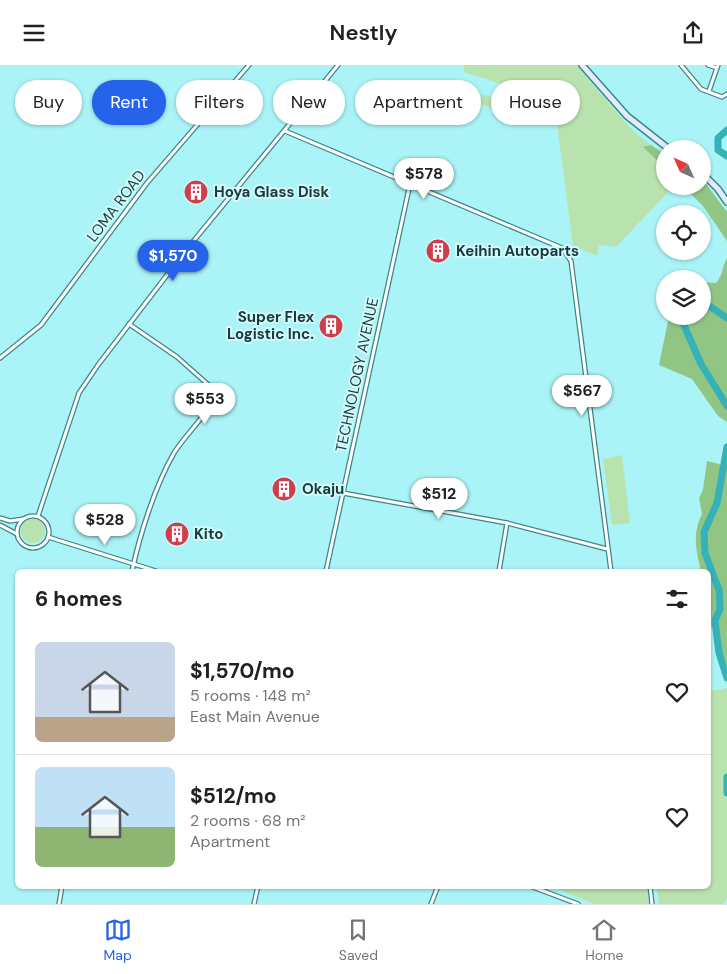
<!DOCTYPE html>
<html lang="en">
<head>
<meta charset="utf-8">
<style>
  body { margin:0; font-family:"DM Sans",sans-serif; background:#f6f6f6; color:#202124; height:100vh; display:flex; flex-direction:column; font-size:19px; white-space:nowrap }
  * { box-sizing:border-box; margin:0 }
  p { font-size:16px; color:#757577 }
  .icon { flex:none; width:28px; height:28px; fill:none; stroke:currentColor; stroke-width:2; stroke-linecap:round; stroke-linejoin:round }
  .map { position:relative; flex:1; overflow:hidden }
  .panel { position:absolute; left:15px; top:504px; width:696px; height:320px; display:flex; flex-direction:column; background:#fff; border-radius:8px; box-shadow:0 1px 4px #0004 }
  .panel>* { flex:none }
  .guide { position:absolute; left:15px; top:15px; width:698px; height:45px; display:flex; gap:10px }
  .needle { width:32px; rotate:315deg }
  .fabs { position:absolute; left:656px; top:75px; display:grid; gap:10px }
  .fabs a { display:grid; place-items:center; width:55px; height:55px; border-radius:50%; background:#fff; box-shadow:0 1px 4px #0004; font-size:25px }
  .price { position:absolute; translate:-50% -42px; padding:0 11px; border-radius:18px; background:#fff; color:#222; font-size:16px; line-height:32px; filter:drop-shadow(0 1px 2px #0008) }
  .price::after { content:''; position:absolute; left:50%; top:30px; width:15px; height:11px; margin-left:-8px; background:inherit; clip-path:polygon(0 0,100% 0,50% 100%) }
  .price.active { background:#2563eb; color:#fff }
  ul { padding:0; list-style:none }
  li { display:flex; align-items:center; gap:15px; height:125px; padding:0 20px }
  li+li { border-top:1px solid #e0e0e0 }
  li span { display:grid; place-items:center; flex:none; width:140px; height:100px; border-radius:8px; color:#555 }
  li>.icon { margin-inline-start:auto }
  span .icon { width:60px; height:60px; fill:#fffc; stroke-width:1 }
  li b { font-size:21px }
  h2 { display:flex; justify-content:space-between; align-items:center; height:60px; padding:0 20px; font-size:21px }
  .tag { padding:0 18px; border-radius:22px; background:#fff; box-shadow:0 1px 4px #0004; font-size:18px; line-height:45px }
  .tag.active { background:#2563eb; color:#fff }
  header { display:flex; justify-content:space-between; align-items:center; height:65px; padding:0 20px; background:#fff; font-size:22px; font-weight:600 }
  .menu { display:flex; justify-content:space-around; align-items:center; height:70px; border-top:1px solid #e0e0e0; background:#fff; font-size:14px; color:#757577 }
  .menu a { display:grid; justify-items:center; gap:2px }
  .menu .active { color:#2563eb }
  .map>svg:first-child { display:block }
  .green { fill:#b8e3ae }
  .forest { fill:#91c584 }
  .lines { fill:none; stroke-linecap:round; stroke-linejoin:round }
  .river { stroke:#35b2b8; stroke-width:7 }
  .street-casing { stroke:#3c8689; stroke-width:5.5 }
  .secondary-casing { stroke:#3c8689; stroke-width:8 }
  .street { stroke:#fff; stroke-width:3 }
  .secondary { stroke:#e2ecfb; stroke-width:5 }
  .labels { text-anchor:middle; stroke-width:4; stroke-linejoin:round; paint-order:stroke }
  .poi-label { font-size:15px; font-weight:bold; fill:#1b393a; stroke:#d1fbfd; text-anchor:start }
  .street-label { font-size:15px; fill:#1b393a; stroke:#d1fbfd }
</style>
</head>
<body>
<header><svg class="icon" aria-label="menu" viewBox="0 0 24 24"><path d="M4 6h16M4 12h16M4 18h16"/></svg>Nestly<svg class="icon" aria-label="share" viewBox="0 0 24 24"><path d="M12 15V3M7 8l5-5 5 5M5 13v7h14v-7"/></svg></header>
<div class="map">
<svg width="727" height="839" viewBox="0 0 727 839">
  <rect width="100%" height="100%" fill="#aaf4f7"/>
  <g class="green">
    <path d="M464 0H576L632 65 651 80 644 82 665 103V121H674L616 182 599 180 597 191 573 181 554 36 464 7Z"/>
    <path d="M483 29 499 36 496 45 479 38Z"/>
    <path d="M622 390 630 458 612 460 603 394Z"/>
    <circle cx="33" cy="466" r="12"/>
    <path d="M727 623V832L724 839H659L656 821H709V626Z"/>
    <path d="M549 821H647L649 839H595Z"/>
  </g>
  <g class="forest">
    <path d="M651 80 665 89V103L643 82Z"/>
    <path d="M703 115 727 147V176L703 141 683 121H702Z"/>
    <path d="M727 193V357L718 351 692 314 659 300 669 251H702L703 217 716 218C723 210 722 202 727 193Z"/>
    <path d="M727 382V613L719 588 716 564 709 562V506H701C696 485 692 469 702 449L699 433 703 425 707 396 723 400Z"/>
  </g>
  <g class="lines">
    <g class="river">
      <path d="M727 65 718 73V85L727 91"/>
      <path d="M702 236 727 253"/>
      <path d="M680 251 701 299 727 341"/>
      <path d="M727 382 717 438 704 467 705 488 719 525 720 544 715 556 719 588 727 613"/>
      <path d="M727 712V728"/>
    </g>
    <defs>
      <g id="street">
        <path d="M681 0 701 24 722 32 727 29"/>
        <path d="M708 0 717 3"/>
        <path d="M709 26 718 0"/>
        <path d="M285 66 562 183 571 196 611 506"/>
        <path d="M129 259 177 292 212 323 214 328C209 350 186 368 174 388 155 421 140 469 132 506"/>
        <path d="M0 293 41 260 147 118 249 0"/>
        <path d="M343 428 507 458 499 506"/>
        <path d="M38 451 79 328 98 300 187 184 338 0"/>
        <circle cx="33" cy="467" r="16"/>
        <path d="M0 453 10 456 23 454"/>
        <path d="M507 458 607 484"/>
        <path d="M0 460 17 469"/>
        <path d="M48 472 156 506"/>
        <path d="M326 506 410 119"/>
        <path d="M530 821 578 839"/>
        <path d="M650 821 652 839"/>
        <path d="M59 839 62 821"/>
        <path d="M254 839 258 821"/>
        <path d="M431 839 438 821"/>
      </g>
      <g id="secondary">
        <path d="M582 0 627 51 669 84"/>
        <path d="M702 108 718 124 727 137"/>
      </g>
    </defs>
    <use href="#street" class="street-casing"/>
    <use href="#secondary" class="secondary-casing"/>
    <use href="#street" class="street"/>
    <use href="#secondary" class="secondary"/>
  </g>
  <defs>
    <symbol id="building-disc" viewBox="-11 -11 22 22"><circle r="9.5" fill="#cf3e4d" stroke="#d1fbfd"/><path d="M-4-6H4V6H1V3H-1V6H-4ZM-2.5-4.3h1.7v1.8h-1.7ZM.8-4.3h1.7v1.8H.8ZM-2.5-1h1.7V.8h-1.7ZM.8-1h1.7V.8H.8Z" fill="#fff"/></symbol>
  </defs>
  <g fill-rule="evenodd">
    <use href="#building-disc" x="182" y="113" width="28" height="28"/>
    <use href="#building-disc" x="424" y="172" width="28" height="28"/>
    <use href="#building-disc" x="317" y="247" width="28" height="28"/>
    <use href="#building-disc" x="270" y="410" width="28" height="28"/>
    <use href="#building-disc" x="163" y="455" width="28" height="28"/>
  </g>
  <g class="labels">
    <g class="poi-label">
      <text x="214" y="132">Hoya Glass Disk</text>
      <text x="456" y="191">Keihin Autoparts</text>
      <text x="314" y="257" text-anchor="end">Super Flex<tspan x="314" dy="17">Logistic Inc.</tspan></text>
      <text x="302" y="429">Okaju</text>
      <text x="194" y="474">Kito</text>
    </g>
    <g class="street-label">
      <text transform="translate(116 141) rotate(-53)" y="5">LOMA ROAD</text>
      <text transform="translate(357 310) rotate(-78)" y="5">TECHNOLOGY AVENUE</text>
    </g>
  </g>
</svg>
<div class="fabs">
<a><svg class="needle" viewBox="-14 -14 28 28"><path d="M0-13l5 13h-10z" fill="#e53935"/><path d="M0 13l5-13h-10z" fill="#757577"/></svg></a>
<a><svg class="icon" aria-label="locate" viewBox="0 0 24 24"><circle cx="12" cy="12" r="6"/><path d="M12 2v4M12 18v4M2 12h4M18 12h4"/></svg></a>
<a><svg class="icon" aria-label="layers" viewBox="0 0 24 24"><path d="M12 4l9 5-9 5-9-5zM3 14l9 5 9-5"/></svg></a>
</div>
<b class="price" style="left:424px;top:135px">$578</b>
<b class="price active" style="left:173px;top:217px">$1,570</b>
<b class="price" style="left:582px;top:352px">$567</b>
<b class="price" style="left:205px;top:360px">$553</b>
<b class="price" style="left:439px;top:455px">$512</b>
<b class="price" style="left:105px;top:481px">$528</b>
<div class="guide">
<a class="tag">Buy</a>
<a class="tag active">Rent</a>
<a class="tag">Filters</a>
<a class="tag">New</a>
<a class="tag">Apartment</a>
<a class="tag">House</a>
</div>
<section class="panel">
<h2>6 homes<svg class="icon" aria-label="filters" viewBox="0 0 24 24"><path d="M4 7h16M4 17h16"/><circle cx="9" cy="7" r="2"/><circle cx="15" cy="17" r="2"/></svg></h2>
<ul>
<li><span style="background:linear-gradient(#c9d6e8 75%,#b9a48a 0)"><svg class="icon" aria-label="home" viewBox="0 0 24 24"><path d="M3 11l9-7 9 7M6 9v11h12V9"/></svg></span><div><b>$1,570/mo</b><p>5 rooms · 148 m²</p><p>East Main Avenue</p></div><svg class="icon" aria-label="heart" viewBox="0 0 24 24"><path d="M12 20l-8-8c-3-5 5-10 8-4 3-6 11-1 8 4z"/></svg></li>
<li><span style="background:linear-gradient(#bfe0f5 60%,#8fb573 0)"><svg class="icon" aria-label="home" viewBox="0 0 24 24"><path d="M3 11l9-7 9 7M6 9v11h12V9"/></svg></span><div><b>$512/mo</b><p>2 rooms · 68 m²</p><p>Apartment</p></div><svg class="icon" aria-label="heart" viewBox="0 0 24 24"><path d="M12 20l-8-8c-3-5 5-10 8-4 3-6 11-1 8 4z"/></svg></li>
</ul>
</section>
</div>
<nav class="menu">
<a class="active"><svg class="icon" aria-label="map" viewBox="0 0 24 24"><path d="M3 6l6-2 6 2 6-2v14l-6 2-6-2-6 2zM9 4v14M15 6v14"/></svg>Map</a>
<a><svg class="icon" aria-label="saved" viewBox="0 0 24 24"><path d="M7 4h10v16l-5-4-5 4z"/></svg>Saved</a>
<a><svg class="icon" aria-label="home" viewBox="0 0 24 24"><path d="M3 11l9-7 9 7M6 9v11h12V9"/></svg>Home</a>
</nav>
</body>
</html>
